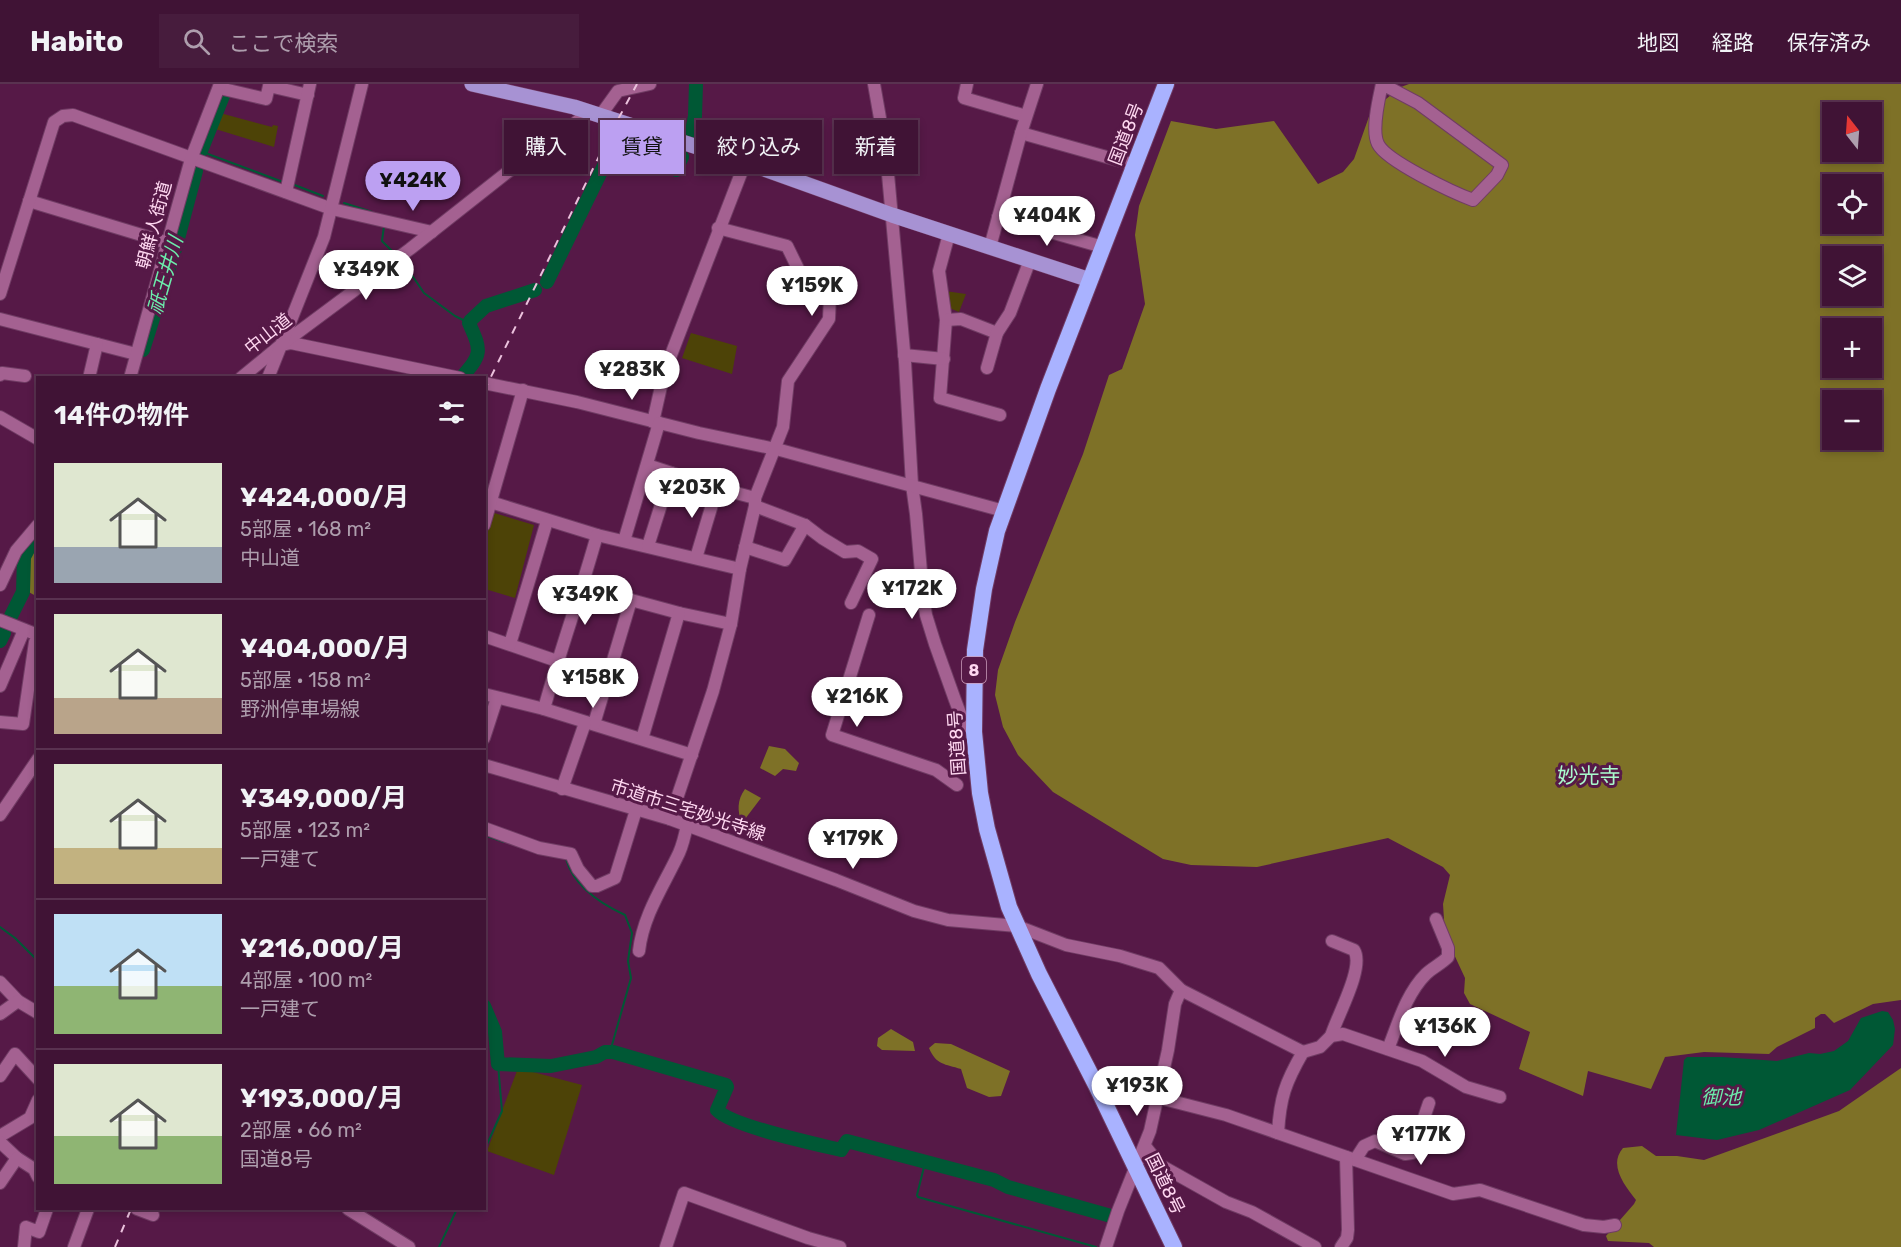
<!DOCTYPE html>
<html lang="ja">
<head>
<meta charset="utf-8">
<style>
  body { margin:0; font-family:Rubik,"Noto Sans JP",sans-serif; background:#471c3d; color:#f1f3f6; height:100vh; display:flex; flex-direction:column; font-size:22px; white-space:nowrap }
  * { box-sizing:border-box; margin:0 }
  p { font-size:20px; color:#ae9ead }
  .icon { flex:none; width:33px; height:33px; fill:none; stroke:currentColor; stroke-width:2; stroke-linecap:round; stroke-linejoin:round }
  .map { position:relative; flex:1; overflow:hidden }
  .panel { position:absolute; left:36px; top:292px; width:450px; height:834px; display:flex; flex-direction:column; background:#401335; border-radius:0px; box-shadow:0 3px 9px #0003,0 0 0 2px #593250 }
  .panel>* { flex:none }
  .banner { position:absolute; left:504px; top:36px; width:570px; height:54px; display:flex; gap:12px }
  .needle { width:39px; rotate:343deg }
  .fabs { position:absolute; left:1822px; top:18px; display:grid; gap:12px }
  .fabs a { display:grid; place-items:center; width:60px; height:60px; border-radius:0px; background:#401335; box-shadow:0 3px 9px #0003,0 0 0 2px #593250; font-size:30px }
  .price { position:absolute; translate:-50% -51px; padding:0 14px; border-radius:21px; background:#fff; color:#222; font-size:20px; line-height:39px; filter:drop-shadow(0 2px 3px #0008) }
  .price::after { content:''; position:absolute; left:50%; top:36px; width:18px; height:14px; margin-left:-9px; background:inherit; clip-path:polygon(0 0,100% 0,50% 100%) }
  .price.on { background:#bca0f2; color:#111 }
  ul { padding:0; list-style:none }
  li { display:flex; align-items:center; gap:18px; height:150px; padding:0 18px }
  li+li { border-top:2px solid #593250 }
  li span { display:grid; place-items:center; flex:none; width:168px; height:120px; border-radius:0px; color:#555 }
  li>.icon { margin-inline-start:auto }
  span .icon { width:72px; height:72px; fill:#fffc; stroke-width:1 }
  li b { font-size:26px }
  h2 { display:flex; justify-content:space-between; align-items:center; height:72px; padding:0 18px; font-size:26px }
  .tag { padding:0 21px; border-radius:0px; background:#401335; box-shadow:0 3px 9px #0003,0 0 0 2px #593250; font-size:21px; line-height:54px }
  .tag.on { background:#bca0f2; color:#111 }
  header { display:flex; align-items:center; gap:36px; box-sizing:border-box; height:84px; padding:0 30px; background:#401335; border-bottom:2px solid #593250 }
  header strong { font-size:28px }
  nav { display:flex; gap:33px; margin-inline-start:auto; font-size:21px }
  .search { width:420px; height:54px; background:#471c3d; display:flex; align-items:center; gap:15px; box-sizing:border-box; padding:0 21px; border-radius:0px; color:#ae9ead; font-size:22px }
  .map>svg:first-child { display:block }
  .green { fill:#4d4307 }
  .forest { fill:#7e7127; fill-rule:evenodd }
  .water { fill:#005835 }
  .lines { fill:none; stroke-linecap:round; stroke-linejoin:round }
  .stream { stroke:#005835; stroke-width:2 }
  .river { stroke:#005835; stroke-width:14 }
  .minor-casing { stroke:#703c64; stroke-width:14 }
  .major-casing { stroke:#703c64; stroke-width:16 }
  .highway-casing { stroke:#703c64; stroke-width:18 }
  .minor { stroke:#a46191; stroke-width:12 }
  .major { stroke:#a792d3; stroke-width:15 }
  .highway { stroke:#a9b2ff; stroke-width:16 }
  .rail { stroke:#ebc2dd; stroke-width:2; stroke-dasharray:8 8; stroke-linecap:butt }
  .labels { text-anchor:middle; stroke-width:6; stroke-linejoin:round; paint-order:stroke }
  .shield { fill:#561947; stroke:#cc9ebd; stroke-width:1.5 }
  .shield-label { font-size:16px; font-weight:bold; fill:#fed7f0 }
  .street-label { font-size:18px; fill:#fed7f0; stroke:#561947 }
  .water-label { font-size:20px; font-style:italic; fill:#6cecab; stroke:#561947 }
  .quarter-label { font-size:21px; fill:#a9f9cc; stroke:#561947 }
</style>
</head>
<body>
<header>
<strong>Habito</strong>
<div class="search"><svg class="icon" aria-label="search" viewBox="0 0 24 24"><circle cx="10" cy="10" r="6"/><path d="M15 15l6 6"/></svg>ここで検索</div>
<nav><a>地図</a><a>経路</a><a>保存済み</a></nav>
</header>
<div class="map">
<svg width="1901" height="1163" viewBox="0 0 1901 1163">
  <rect width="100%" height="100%" fill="#561947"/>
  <g class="green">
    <path d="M220 29 272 43 273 41 278 42 274 63 212 44Z"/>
    <path d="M945 207 966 210 959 228 947 223Z"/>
    <path d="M691 249 737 262 732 290 682 274Z"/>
    <path d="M491 428 534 441 515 514 485 505V454Z"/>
    <path d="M518 984 582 1001 554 1091 487 1067Z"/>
  </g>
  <g class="forest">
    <path d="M1409 0H1901V916L1873 920 1834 939 1825 930H1821L1815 934V944L1777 963 1769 970 1704 968 1665 973 1651 1005 1588 987 1583 1012 1519 985 1530 948 1470 920 1464 909 1465 894 1445 851 1443 820 1450 791 1443 783 1388 754 1257 783 1191 781 1163 775 1053 708 1018 671 1003 643 995 611 998 586 1015 538 1083 370 1109 291 1122 285 1145 220 1135 151 1139 122 1171 37 1216 45 1274 37 1318 100 1343 88 1354 75 1371 27 1401 3ZM1833 28H1872V68H1833ZM1833 100H1872V140H1833ZM1833 172H1872V212H1833ZM1833 244H1872V284H1833ZM1833 316H1872V356H1833Z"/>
    <path d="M37 452 38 508 36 512 25 506C24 485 25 469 37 452Z"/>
    <path d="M769 662 785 665 799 679 796 687 783 685 775 692 760 684Z"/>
    <path d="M745 705 761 714 742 739C737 727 737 716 745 705Z"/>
    <path d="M891 945 913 958 915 967 882 966 877 962 878 954Z"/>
    <path d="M935 959 951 960 1010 987 1001 1012 989 1013 967 1004 961 985C945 980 936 981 929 964Z"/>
    <path d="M1901 984V1163H1654L1649 1159 1608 1157 1606 1152 1634 1120 1636 1116C1625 1102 1608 1081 1623 1064L1642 1062 1656 1072H1677L1704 1076 1839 1027Z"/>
  </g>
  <path class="water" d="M1882 927 1888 928 1893 936 1895 945 1893 961 1850 1006 1759 1046 1717 1056 1676 1051 1684 976 1687 973H1722L1777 977 1809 969 1820 970 1834 967 1848 957 1861 934Z"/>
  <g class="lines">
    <g class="stream">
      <path d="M617 50 618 53"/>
      <path d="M201 65 208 70 283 98"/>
      <path d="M292 100 323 112"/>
      <path d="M344 119 372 128"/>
      <path d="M384 142 382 157 396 171"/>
      <path d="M403 178 424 209 455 232 469 239"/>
      <path d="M484 751 504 758"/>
      <path d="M566 775C574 802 601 820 625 831L632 849 628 877 631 894 610 968"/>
      <path d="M0 843 15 854 38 877"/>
      <path d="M484 1067 502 1027 498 980"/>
      <path d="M925 1079 917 1111 918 1113 1096 1163"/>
      <path d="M439 1163 457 1125"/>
    </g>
    <g class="river">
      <path d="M691 52 695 32 696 0"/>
      <path d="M201 67 223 12 226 0"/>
      <path d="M547 198 618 53 635 57 651 72 676 86 682 73"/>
      <path d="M143 266 176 162 196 87"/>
      <path d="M461 294C482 270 482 268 469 239L471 236 486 222 535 206"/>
      <path d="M11 532 23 508 24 473 38 447"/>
      <path d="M0 557 4 549"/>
      <path d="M484 922 495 948 498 980 551 982 596 973 605 968H613L726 1001 727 1003 717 1026C731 1042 816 1060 841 1066L847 1057 994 1096 1008 1103 1111 1132"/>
    </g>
    <defs>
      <g id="minor">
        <path d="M874 0 886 68 905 278 912 401 916 430 923 511 926 531 935 560 955 616 963 637 974 648"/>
        <path d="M967 0 964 14 1026 32"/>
        <path d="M1382 0 1418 19 1502 81 1497 91 1473 116C1454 109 1386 77 1378 60 1371 46 1379 14 1382 0Z"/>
        <path d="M219 4 266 15 269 2 308 11"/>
        <path d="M600 32 618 7 650 0"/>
        <path d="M1021 49 1135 81"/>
        <path d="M286 108 310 0"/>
        <path d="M29 117 168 159"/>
        <path d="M998 133 1103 163"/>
        <path d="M949 150 939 187 946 236 940 314 1000 331"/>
        <path d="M990 163 1021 49 1037 0"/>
        <path d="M0 210 54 38 63 32 73 31 332 125 432 148"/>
        <path d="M0 235 136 270"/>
        <path d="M946 236 961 235 997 249"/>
        <path d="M282 261 291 259 460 294"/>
        <path d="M904 271 944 275"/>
        <path d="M987 284 997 249 1010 229 1030 176"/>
        <path d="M0 291 2 289 25 292"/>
        <path d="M89 294 97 260"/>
        <path d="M130 294 191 75 220 0"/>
        <path d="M241 294 281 261 410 165 514 83 574 40 588 28"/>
        <path d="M268 294 324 153 362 0"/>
        <path d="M484 299 577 318 699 349 780 366 1004 427"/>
        <path d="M0 333 38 355"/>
        <path d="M653 338 664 289 745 79"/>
        <path d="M647 381 717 404 755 414"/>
        <path d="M484 416 597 451 740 485"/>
        <path d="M755 422 805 441 822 454 845 468 858 467 872 475 851 519"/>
        <path d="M484 441 523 306"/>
        <path d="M624 457 659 339"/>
        <path d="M648 462 671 389"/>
        <path d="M745 463 785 476 805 441"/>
        <path d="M696 474 717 404"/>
        <path d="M0 501 16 467 38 441"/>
        <path d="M583 503 679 529 731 540"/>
        <path d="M869 531 832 651 936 686 957 701"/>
        <path d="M0 536 38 551"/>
        <path d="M484 552 557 577"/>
        <path d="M510 560 547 437"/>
        <path d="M0 602 24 546"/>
        <path d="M484 610 544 625 692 671"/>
        <path d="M544 625C560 566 581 509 597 451"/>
        <path d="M0 638 23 640 35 558"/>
        <path d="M594 640 631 516"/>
        <path d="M484 654 497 614"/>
        <path d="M642 655 679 529"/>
        <path d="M484 681 670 735 836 796 914 827 948 836 1017 842 1066 861 1120 872 1159 884 1181 906 1303 968"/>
        <path d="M562 705 585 639"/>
        <path d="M0 731 38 675"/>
        <path d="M670 735 713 607 731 540 740 485 755 422V414L783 343 788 297 829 235 830 211 806 201 787 162 718 144"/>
        <path d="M484 744 539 764 571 770 578 785 592 802H597L615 794 636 726"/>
        <path d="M639 867C643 831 664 801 679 769 683 760 685 751 687 741"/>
        <path d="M0 898 18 917 38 929"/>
        <path d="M0 930 18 917"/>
        <path d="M1331 952C1337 932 1365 883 1354 866L1332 857"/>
        <path d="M1388 965C1398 940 1406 910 1426 890 1432 884 1441 880 1448 873V864L1436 835"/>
        <path d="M0 992 15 970 38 995"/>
        <path d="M1096 1001 1101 999 1226 1031 1453 1110 1480 1106 1584 1141 1604 1143 1615 1141"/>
        <path d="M1278 1049C1280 1014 1285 999 1303 968L1320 963 1331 952 1343 950 1422 977 1466 1003 1500 1013"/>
        <path d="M0 1052 30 1034 38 1016"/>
        <path d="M0 1058 17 1074 34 1085 38 1093"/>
        <path d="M1145 1062 1160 1081 1226 1118 1252 1128 1315 1163"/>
        <path d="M1355 1076 1364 1062 1375 1057 1405 1070 1412 1069 1429 1019"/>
        <path d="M0 1099 17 1074"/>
        <path d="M137 1125 153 1131"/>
        <path d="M348 1125 409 1163"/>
        <path d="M24 1163 26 1143 39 1148 47 1125"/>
        <path d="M74 1163 88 1125"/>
        <path d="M666 1163 684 1109 808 1154 840 1163"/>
        <path d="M1106 1163 1118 1127 1150 1047 1168 966 1175 920 1181 906"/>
        <path d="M1341 1163 1347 1154 1348 1146 1346 1073"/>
      </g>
      <path id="major" d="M472 0 574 23 756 82 892 131 1090 196"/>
      <path id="highway" d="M1166 0 1048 305 997 447 984 505 975 566 974 648 980 709 987 745 1009 823 1039 890 1096 1001 1174 1163"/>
    </defs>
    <use href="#minor" class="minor-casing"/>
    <use href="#major" class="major-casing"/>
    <use href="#highway" class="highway-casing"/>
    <use href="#minor" class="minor"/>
    <use href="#major" class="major"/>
    <use href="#highway" class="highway"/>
    <g class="rail">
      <path d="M484 307 608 54 637 0"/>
      <path d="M115 1163 131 1125"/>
    </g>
  </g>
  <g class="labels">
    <rect class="shield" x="962" y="573" width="24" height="26" rx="4.5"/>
    <g class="shield-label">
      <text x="974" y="592">8</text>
    </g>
    <g class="street-label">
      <text transform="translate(1126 50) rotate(-69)" y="6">国道8号</text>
      <text transform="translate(154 141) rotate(-75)" y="6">朝鮮人街道</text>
      <text transform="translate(268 250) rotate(-38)" y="6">中山道</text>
      <text transform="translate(957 659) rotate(-94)" y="6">国道8号</text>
      <text transform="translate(688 726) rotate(18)" y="6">市道市三宅妙光寺線</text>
      <text transform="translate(1165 1100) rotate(64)" y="6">国道8号</text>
    </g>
    <g class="water-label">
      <text transform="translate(165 191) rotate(-74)" y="7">祇王井川</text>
      <text x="1721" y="1020">御池</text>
    </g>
    <g class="quarter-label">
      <text x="1589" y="699">妙光寺</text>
    </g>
  </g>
</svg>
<div class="fabs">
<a><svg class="needle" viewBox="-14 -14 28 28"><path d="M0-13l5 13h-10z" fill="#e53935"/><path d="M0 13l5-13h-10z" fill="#ae9ead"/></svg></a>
<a><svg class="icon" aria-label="locate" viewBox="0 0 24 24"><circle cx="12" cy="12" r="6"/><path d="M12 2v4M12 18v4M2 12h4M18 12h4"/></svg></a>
<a><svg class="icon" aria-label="layers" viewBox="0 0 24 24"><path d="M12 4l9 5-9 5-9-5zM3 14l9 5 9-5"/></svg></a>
<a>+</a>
<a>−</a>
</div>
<b class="price on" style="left:413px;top:128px">¥424K</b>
<b class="price" style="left:1047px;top:163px">¥404K</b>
<b class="price" style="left:366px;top:217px">¥349K</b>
<b class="price" style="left:812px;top:233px">¥159K</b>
<b class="price" style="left:632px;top:317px">¥283K</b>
<b class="price" style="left:692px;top:435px">¥203K</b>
<b class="price" style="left:912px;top:536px">¥172K</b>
<b class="price" style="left:585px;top:542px">¥349K</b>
<b class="price" style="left:593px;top:625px">¥158K</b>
<b class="price" style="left:857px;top:644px">¥216K</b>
<b class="price" style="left:853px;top:786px">¥179K</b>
<b class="price" style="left:1445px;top:974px">¥136K</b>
<b class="price" style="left:1137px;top:1033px">¥193K</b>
<b class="price" style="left:1421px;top:1082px">¥177K</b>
<div class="banner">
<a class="tag">購入</a>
<a class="tag on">賃貸</a>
<a class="tag">絞り込み</a>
<a class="tag">新着</a>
</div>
<section class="panel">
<h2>14件の物件<svg class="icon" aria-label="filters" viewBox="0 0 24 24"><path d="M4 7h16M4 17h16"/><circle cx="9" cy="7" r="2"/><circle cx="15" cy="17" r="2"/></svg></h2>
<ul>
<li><span style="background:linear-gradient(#dfe7d0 70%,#9aa5b1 0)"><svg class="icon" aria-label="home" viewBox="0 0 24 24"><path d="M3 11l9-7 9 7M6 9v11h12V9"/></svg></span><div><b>¥424,000/月</b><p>5部屋 · 168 m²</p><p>中山道</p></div></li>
<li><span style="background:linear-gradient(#dfe7d0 70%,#b9a48a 0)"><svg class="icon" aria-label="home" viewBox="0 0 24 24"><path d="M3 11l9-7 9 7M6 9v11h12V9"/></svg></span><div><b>¥404,000/月</b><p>5部屋 · 158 m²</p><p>野洲停車場線</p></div></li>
<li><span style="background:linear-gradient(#dfe7d0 70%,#c2b280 0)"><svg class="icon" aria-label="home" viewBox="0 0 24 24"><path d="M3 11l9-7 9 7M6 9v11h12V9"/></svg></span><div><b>¥349,000/月</b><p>5部屋 · 123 m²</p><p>一戸建て</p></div></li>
<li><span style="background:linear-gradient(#bfe0f5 60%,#8fb573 0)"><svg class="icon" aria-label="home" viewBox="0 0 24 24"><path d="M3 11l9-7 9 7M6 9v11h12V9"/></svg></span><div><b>¥216,000/月</b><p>4部屋 · 100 m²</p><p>一戸建て</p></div></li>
<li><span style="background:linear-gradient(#dfe7d0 60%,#8fb573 0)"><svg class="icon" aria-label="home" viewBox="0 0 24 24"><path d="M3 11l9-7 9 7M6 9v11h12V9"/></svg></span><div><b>¥193,000/月</b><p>2部屋 · 66 m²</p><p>国道8号</p></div></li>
</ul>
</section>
</div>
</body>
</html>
